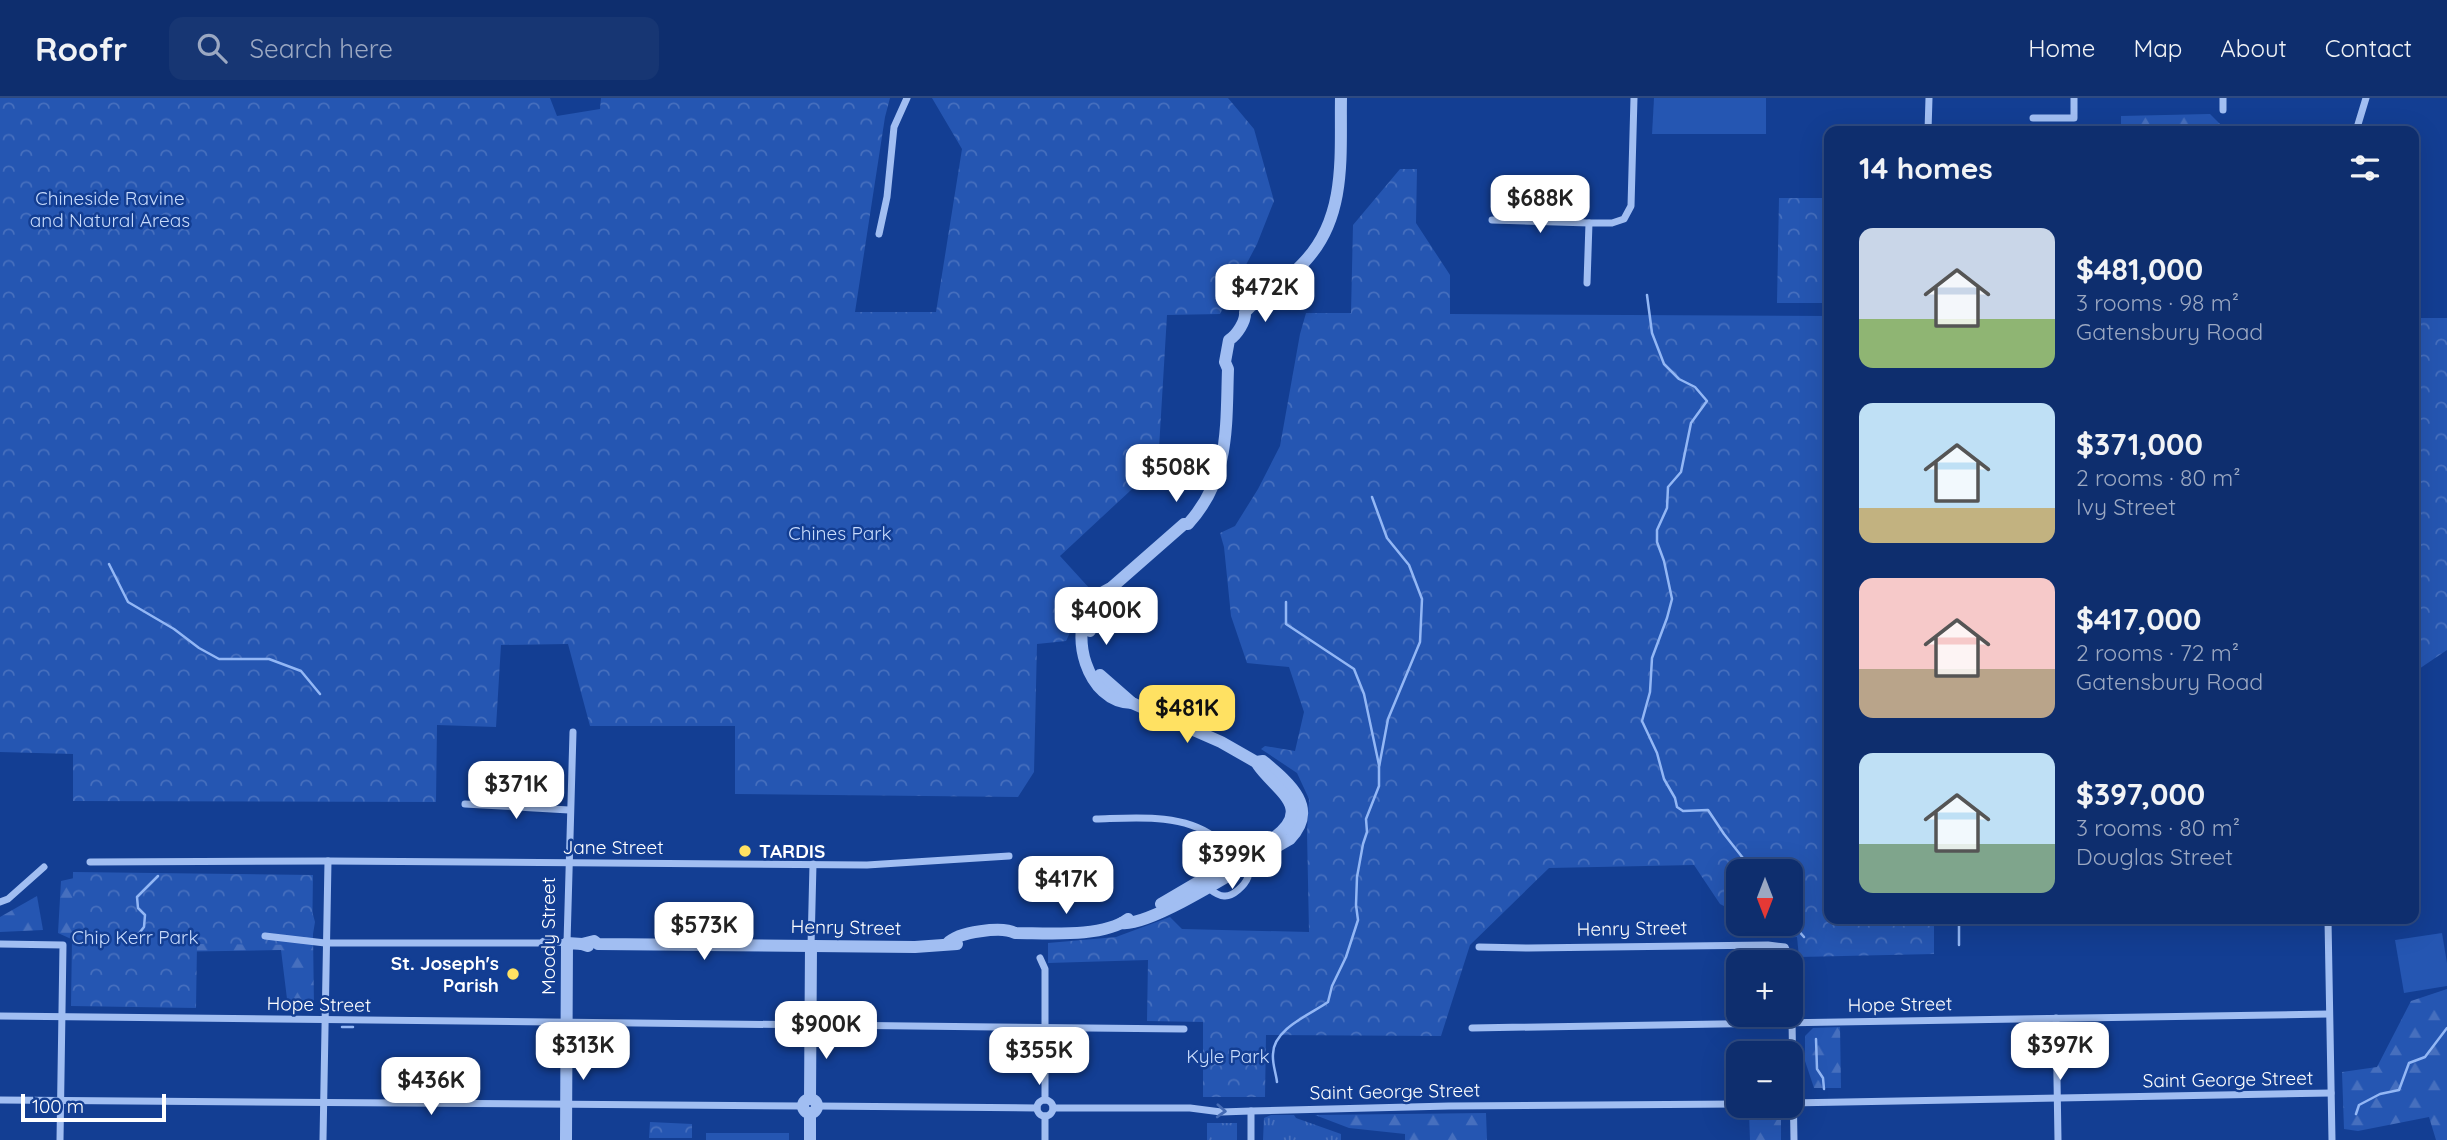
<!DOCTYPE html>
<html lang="en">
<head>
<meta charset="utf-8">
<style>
  body { margin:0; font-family:Quicksand,sans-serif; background:#173673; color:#f1f3f6; height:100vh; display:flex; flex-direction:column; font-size:26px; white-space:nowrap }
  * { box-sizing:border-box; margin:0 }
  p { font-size:23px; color:#9ba8c2 }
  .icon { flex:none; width:38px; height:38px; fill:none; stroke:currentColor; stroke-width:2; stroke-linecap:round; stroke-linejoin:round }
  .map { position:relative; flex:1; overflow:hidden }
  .drawer { position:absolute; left:1824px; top:28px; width:595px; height:798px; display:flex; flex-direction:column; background:#0e2e6e; border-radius:14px; box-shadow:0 7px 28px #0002,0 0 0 2px #2e4a81 }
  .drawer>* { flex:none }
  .needle { width:46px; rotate:180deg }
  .buttons { position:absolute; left:1726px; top:761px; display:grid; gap:14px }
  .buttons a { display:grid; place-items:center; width:77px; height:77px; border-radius:14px; background:#0e2e6e; box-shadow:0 7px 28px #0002,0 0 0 2px #2e4a81; font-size:35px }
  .scale { position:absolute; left:21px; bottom:18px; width:145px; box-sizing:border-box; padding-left:7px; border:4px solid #fff; border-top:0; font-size:19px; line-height:24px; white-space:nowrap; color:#fff; -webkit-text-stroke:5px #133e93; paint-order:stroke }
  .price { position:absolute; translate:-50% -60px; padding:0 16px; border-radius:14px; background:#fff; color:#222; font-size:23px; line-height:46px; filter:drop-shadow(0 2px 4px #0008) }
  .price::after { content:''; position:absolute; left:50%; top:42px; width:21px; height:16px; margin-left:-10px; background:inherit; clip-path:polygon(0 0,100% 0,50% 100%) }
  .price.selected { background:#ffe162; color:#111 }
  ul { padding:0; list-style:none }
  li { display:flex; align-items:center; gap:21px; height:175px; padding:0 35px }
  li span { display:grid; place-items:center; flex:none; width:196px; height:140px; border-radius:14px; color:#555 }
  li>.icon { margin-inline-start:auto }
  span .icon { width:84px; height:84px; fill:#fffc; stroke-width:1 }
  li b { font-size:30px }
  h2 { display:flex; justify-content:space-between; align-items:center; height:84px; padding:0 35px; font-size:30px }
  header { display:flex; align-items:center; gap:42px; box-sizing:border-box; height:98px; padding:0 35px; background:#0e2e6e; border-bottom:2px solid #2e4a81 }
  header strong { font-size:33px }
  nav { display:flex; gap:38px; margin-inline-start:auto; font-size:24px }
  .search { width:490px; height:63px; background:#173673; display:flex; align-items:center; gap:18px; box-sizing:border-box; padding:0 24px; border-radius:14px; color:#9ba8c2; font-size:26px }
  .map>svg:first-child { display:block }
  .grass { fill:url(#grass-tufts) }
  .forest { fill:url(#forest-firs) }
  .park { fill:url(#park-crowns) }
  .garden { fill:#2556b2 }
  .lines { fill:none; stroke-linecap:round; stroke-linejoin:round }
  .stream { stroke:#93b7f5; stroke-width:2.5 }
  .minor { stroke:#a1bef2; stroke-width:7 }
  .tertiary { stroke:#a1bef2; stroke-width:12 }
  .oneway { stroke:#456bb4 }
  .poi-dot { fill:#ffe162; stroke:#133e93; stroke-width:2.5 }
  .labels { text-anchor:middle; stroke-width:5; stroke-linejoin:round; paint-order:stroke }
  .park-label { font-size:19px; fill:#c8dbfc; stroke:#133e93 }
  .street-label { font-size:19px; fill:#fff; stroke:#133e93 }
  .poi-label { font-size:19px; font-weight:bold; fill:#fff; stroke:#133e93; text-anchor:start }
</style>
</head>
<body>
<header>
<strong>Roofr</strong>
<div class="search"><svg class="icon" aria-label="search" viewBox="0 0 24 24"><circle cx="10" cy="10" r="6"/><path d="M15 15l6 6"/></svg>Search here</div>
<nav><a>Home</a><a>Map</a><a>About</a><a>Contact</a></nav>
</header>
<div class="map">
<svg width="2447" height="1042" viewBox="0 0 2447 1042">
  <defs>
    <pattern id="grass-tufts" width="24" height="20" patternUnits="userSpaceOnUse" patternTransform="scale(1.75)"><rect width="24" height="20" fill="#2556b2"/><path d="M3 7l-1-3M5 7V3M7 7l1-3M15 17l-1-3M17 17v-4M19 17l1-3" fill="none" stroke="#466fbe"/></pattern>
    <pattern id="forest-firs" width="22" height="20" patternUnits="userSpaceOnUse" patternTransform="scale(1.75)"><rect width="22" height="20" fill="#2556b2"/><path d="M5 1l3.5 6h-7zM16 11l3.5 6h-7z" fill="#466fbe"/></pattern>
    <pattern id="park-crowns" width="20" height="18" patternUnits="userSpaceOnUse" patternTransform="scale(1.75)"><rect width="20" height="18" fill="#2556b2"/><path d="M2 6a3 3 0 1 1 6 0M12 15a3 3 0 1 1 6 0" fill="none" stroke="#466fbe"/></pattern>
  </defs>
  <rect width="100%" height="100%" fill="#133e93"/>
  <g class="grass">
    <path d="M1271 1017H1294L1296 1020 1341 1036V1042H1263L1264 1020Z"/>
    <rect x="1207" y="1025" width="30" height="17"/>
  </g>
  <g class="forest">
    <path d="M2210 16 2227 33H2121V18Z"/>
    <path d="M83 778 306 790 315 824 313 836 314 909H288L281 852 102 855 58 835 61 783Z"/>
    <path d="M37 798 43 832 0 834V819Z"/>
    <path d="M2447 891V1042H2436L2429 1019 2358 1033 2344 1031 2342 974 2377 969 2411 903Z"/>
    <path d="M1840 929 1841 990H1814L1805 963V938L1813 930Z"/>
    <path d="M1486 1015 1487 1042H1405V1036L1349 1030 1315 1017Z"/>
    <path d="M1749 1015 1775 1016 1781 1019V1042H1750Z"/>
  </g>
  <g class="park">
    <path d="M0 0H550L557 18 600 11 601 0H890L885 19 855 214H936L962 51 932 0H1228L1254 31 1274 103 1257 146 1220 216 1167 217 1158 367 1060 458 1091 492 1066 543 1037 546 1034 674 1018 699 735 696V628H590L568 546 501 547 496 629 437 627 436 704 73 703V656L0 654Z"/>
    <path d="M1400 71H1417L1416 125 1450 177V216L1829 218V821H2070V824H1934V856L1799 859 1797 839 1782 840 1757 826H1790V774H1738V815L1720 806 1694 767 1549 770 1470 847 1441 938 1266 937 1265 999H1203V924L1147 923 1148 862 1048 865V845L1116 839 1170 819 1182 831 1309 834 1307 734 1309 701 1297 675 1261 651 1265 648 1295 653 1304 614 1289 569 1247 565 1231 518 1224 449 1220 435 1235 428 1258 391 1280 348 1300 236 1306 215H1351L1353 127Z"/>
    <path d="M1779 100H1829V205H1777Z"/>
    <path d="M2413 220H2447V552L2413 575Z"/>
    <path d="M73 774 313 777 312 847 197 846 196 910 71 908Z"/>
    <path d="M650 1024 692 1026V1040H649Z"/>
  </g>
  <g class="garden">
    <path d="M1654 0H1766V36H1652Z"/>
    <path d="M2442 835 2447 865V888L2404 895 2395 842Z"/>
    <rect x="706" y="1035" width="83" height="7"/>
  </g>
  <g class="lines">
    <g class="stream">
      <path d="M1647 197 1652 235 1664 266 1679 281 1695 289 1707 303 1691 325 1681 374 1668 389 1667 410 1657 432V444L1664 463 1672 501 1667 520 1652 560 1650 594 1642 623 1657 655 1664 681 1675 700 1677 709 1683 713 1708 712 1724 736 1754 774"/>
      <path d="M109 466 128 504 174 531 199 550 219 561H269L301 573 320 596"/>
      <path d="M1286 504V526L1354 571 1364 596 1379 667"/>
      <path d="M1790 823 1804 839"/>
      <path d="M136 839 144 829 145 817 138 810 137 799 158 778"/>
      <path d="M1959 847V821"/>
      <path d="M342 929H353"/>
      <path d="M540 929 553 930"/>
      <path d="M1816 941 1817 971 1823 980 1824 991"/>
      <path d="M1277 984C1276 975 1272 965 1273 956 1273 931 1311 916 1328 904L1332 888 1346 859 1358 822 1356 807 1357 779 1363 746 1367 734 1366 721 1379 688V669L1388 621 1420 544 1422 501 1409 467 1387 440 1372 399"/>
      <path d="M2356 1016 2359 1007 2380 996 2399 992 2409 965 2425 959 2447 930"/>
    </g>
    <g class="minor">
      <path d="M2223 0V12"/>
      <path d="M2033 20H2074V0"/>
      <path d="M1928 33 1929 0"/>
      <path d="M2356 33 2366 0"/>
      <path d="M1492 122 1589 125"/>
      <path d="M879 136 887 99 894 29 907 0"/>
      <path d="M1587 185 1589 125H1612L1624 121 1631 108 1634 0"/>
      <path d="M465 706 569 712"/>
      <path d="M1096 721C1134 720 1181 715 1213 738 1226 748 1236 762 1247 774L1248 779C1245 787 1233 799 1224 798 1218 798 1211 792 1207 789"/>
      <path d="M90 764 328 763 867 767 1009 758"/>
      <path d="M0 804 8 801 44 769"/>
      <path d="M2328 822 2332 1042"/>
      <path d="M265 838 325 845H541L544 843 567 845 573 634"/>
      <path d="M0 846 63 847 60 1042"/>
      <path d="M811 848 813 766"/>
      <path d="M1479 849 1529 850 1768 847 1785 849 1791 863 1794 1042"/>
      <path d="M1040 860 1045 871V1002"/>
      <path d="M0 918 1184 931"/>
      <path d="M2056 920 2058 1042"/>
      <path d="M1472 930 2329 916"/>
      <path d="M0 1002 802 1008"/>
      <circle cx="1045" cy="1010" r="8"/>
      <path d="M1790 1005 2331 995"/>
      <path d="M817 1008 1037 1010"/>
      <path d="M1053 1010H1190L1221 1014 1251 1013 1449 1008 1738 1006"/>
      <path d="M1251 1013V1042"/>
      <path d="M323 1042 328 763"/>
      <path d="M1045 1042V1018"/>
    </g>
    <g class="tertiary">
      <path d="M1090 533C1094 515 1106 506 1111 490"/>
      <path d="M1100 577 1132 605 1221 644 1256 664 1263 663C1288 684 1320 709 1290 741 1257 759 1153 829 1122 825"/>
      <path d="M1132 605C1087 605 1067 534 1093 502 1098 496 1104 494 1111 490L1184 426H1188C1230 380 1226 329 1228 271L1225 264 1229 242C1237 237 1246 223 1245 214L1252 207 1259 205C1275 191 1293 177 1307 161 1347 116 1340 56 1341 0"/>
      <path d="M1161 806 1275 739C1314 709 1275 692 1258 667"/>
      <path d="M948 845C958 834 1002 828 1015 835 1047 835 1102 840 1128 821"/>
      <path d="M582 846 594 843 598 846 915 849 957 846"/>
      <circle cx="810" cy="1008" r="7"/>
      <path d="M810 1001 811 848"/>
      <path d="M810 1015V1042"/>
      <path d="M566 1042 567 845 582 846 588 848"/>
    </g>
  </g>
  <defs><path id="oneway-chevron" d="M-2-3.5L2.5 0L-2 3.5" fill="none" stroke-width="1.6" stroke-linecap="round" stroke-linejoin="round" transform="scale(1.75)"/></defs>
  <use class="oneway" href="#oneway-chevron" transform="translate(1221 1013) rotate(3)"/>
  <g class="poi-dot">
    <circle cx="745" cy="753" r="7"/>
    <circle cx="513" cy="876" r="7"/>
  </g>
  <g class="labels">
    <g class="park-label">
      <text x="110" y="107">Chineside Ravine<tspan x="110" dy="22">and Natural Areas</tspan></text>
      <text x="840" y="442">Chines Park</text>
      <text x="135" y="846">Chip Kerr Park</text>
      <text x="1228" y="965">Kyle Park</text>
    </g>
    <g class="street-label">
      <text x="613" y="756">Jane Street</text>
      <text transform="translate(846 829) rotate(1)" y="7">Henry Street</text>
      <text transform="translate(1632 830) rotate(-1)" y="7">Henry Street</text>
      <text transform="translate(548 838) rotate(-90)" y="7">Moody Street</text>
      <text transform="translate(319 906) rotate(1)" y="7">Hope Street</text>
      <text transform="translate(1900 906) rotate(-1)" y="7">Hope Street</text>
      <text transform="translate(2228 981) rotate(-1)" y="7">Saint George Street</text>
      <text transform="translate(1395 993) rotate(-1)" y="7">Saint George Street</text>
    </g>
    <g class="poi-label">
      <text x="759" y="760">TARDIS</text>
      <text x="499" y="872" text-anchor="end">St. Joseph's<tspan x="499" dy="22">Parish</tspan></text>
    </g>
  </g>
</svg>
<div class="buttons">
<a><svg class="needle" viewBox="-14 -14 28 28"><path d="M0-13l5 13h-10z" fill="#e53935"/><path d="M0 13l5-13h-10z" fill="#9ba8c2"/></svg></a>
<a>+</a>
<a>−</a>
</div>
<div class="scale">100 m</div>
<b class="price" style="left:1540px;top:137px">$688K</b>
<b class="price" style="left:1265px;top:226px">$472K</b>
<b class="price" style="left:1176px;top:406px">$508K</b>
<b class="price" style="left:1106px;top:549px">$400K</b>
<b class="price selected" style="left:1187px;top:647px">$481K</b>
<b class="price" style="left:516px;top:723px">$371K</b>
<b class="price" style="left:1232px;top:793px">$399K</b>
<b class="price" style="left:1066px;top:818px">$417K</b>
<b class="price" style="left:704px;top:864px">$573K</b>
<b class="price" style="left:826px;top:963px">$900K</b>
<b class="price" style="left:583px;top:984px">$313K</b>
<b class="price" style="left:2060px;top:984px">$397K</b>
<b class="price" style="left:1039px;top:989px">$355K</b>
<b class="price" style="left:431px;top:1019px">$436K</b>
<section class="drawer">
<h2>14 homes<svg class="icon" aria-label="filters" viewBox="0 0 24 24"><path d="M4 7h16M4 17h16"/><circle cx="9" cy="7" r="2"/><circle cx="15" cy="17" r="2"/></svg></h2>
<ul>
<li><span style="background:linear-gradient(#c9d6e8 65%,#8fb573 0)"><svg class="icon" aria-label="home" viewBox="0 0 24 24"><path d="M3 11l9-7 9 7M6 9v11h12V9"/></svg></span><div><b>$481,000</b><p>3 rooms · 98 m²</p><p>Gatensbury Road</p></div></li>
<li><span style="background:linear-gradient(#bfe0f5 75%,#c2b280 0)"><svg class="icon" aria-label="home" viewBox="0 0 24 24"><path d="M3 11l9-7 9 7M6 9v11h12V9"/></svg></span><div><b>$371,000</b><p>2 rooms · 80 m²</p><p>Ivy Street</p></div></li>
<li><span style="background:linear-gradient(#f6c9c9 65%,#b9a48a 0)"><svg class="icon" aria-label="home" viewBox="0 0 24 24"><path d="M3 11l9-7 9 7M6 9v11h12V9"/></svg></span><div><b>$417,000</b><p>2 rooms · 72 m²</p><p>Gatensbury Road</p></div></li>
<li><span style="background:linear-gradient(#bfe0f5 65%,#7fa58c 0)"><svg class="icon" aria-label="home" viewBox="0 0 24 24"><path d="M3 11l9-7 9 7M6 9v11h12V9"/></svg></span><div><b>$397,000</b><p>3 rooms · 80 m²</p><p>Douglas Street</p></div></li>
</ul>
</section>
</div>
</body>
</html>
